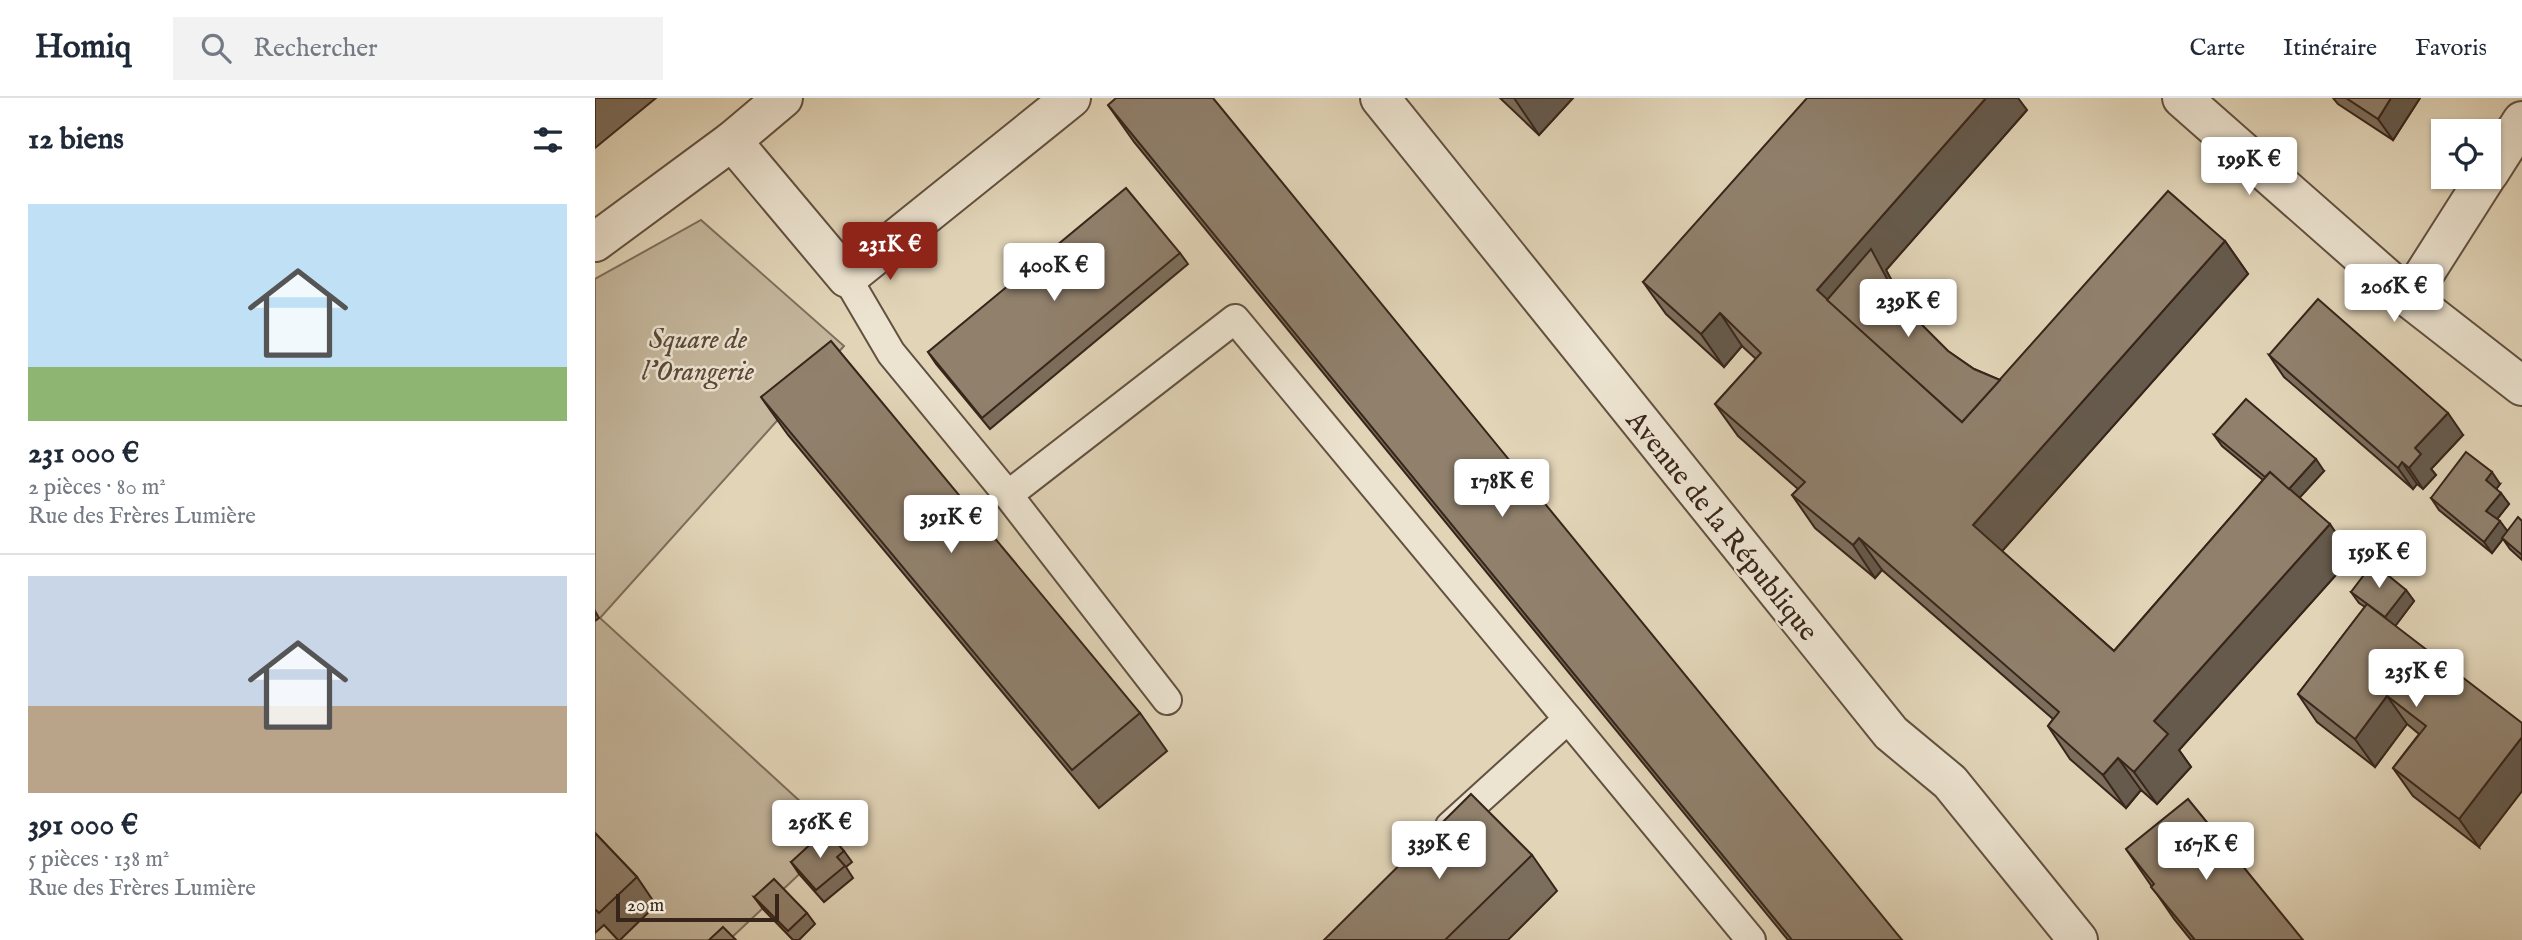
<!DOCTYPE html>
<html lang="fr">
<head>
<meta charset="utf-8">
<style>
  body { margin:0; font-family:"IM FELL English",serif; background:#f2f2f3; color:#1f2937; height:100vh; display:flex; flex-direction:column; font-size:26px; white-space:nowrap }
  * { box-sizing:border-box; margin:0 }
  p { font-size:23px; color:#747a83 }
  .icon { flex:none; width:38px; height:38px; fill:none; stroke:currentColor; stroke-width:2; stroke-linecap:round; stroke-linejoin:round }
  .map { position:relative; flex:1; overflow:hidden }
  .panel { display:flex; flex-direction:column; background:#fff; width:595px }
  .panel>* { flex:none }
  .buttons { position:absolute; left:1836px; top:21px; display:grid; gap:14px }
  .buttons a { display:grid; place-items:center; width:70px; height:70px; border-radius:0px; background:#fff; box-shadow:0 2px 5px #0004; font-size:35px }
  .scale { position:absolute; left:21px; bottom:18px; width:163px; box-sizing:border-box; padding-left:7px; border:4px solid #38251a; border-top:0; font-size:19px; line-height:24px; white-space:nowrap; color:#38251a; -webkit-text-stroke:5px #ece3d0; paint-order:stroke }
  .price { position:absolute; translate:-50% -60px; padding:0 16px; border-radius:7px; background:#fff; color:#222; font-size:23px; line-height:46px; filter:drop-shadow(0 2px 4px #0008) }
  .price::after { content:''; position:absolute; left:50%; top:42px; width:21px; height:16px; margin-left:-10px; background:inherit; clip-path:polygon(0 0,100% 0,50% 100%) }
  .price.current { background:#8f2418; color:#fff }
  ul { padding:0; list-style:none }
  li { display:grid; align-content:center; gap:14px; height:371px; padding:0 28px }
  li+li { border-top:2px solid #e0e1e3 }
  li span { display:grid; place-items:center; height:217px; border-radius:0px; color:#555 }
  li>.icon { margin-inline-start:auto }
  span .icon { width:126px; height:126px; fill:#fffc; stroke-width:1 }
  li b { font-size:30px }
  h2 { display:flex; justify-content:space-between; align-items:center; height:84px; padding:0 28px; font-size:30px }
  header { display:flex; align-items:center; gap:42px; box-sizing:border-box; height:98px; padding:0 35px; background:#fff; border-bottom:2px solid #e0e1e3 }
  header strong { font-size:33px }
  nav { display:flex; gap:38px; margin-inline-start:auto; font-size:24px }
  .search { width:490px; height:63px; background:#f2f2f3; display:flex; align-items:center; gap:18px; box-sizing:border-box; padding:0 24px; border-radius:0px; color:#747a83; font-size:26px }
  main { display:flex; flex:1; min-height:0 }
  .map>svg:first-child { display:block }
  .green { fill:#c4b69c; stroke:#7e6e5b; stroke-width:2 }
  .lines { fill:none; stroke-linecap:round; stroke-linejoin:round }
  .service-casing { stroke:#625141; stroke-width:32 }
  .minor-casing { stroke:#625141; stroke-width:42 }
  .service { stroke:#ece3d0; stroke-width:28 }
  .minor { stroke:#ece3d0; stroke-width:38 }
  .wall { fill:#7c6e5d; stroke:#38251a; stroke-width:2 }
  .shaded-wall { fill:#655a4c; stroke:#38251a; stroke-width:2 }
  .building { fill:#90806c; stroke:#38251a; stroke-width:2 }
  .labels { text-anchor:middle; stroke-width:5; stroke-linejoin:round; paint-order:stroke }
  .park-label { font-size:28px; font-style:italic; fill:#5b493a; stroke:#ece3d0 }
  .street-label { font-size:28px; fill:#38251a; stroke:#ece3d0 }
</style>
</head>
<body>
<header>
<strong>Homiq</strong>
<div class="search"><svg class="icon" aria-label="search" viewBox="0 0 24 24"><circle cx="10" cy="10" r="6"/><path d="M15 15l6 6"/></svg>Rechercher</div>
<nav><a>Carte</a><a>Itinéraire</a><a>Favoris</a></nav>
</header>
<main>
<section class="panel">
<h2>12 biens<svg class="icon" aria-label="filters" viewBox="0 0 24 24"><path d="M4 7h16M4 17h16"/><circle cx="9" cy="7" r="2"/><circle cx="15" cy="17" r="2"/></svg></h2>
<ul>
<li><span style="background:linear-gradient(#bfe0f5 75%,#8fb573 0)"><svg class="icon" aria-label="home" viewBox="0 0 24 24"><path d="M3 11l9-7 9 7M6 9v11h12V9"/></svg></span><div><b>231 000 €</b><p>2 pièces · 80 m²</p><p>Rue des Frères Lumière</p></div></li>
<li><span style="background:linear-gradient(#c9d6e8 60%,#b9a48a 0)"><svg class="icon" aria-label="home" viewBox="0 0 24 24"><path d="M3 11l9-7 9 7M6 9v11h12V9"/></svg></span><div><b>391 000 €</b><p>5 pièces · 138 m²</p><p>Rue des Frères Lumière</p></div></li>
</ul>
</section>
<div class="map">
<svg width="1927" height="842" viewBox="0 0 1927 842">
  <rect width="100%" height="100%" fill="#e1d4b7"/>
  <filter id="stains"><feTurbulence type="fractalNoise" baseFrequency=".00286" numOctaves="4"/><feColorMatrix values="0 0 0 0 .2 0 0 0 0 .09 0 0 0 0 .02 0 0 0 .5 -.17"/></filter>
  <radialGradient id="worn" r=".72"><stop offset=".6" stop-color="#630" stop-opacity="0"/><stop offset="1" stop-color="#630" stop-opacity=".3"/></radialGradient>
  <path class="green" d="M106 122 249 248 5 520 244 739 134 842H0V181Z"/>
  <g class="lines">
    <defs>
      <g id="service">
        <path d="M252 180 296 255 413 397 572 602"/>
        <path d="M413 397 640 221 973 621 855 728"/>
        <path d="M973 621 1156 842"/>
      </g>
      <g id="minor">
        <path d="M785 0 1296 635 1355 684 1483 842"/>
        <path d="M1587 0 1814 200 1927 288"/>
        <path d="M137 43 252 180 476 0"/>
        <path d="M1894 75 1927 23"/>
        <path d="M0 144 137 43 188 0"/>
        <path d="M1814 200 1891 79"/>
      </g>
    </defs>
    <use href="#service" class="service-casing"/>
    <use href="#minor" class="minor-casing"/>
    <use href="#service" class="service"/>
    <use href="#minor" class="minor"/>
  </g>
  <g class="wall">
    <path d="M0 0H61L0 50Z"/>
    <path d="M905 0H978L944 37Z"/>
    <path d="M1738 0H1825L1798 42 1743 6Z"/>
    <path d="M513 7 1307 842H1193L539 44Z"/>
    <path d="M1432 12 1291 172 1313 213 1353 253 1379 271 1405 282 1630 143 1653 176 1407 453 1519 553 1668 382 1627 348 1619 337 1729 373 1704 400 1757 459 1584 652 1596 669 1562 706 1546 692 1531 710 1475 661 1453 628 1458 621 1287 472 1280 480 1220 430 1197 397 1203 391 1143 338 1120 306 1161 261 1147 248 1129 269 1071 216 1048 184Z"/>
    <path d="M585 155 593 166 395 331 341 266 333 254Z"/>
    <path d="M1674 257 1868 337 1836 371 1841 377 1828 391 1822 386 1818 391 1689 279Z"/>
    <path d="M166 299 545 615 572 653 504 710 193 337Z"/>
    <path d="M1905 386 1901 391 1914 406 1902 421 1912 433 1927 423V462L1915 451 1908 441 1897 455 1844 412 1836 400Z"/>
    <path d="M1811 492 1819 503 1800 528 1884 749 1818 698 1798 670 1824 636 1812 626 1780 669 1722 624 1703 596 1770 509 1764 505 1756 494Z"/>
    <path d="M0 513 4 520 0 523Z"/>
    <path d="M0 735 42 779 61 807 25 842H23L9 827 0 835Z"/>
    <path d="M1531 751 1708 842H1596L1579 821Z"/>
    <path d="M249 753 257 764 251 769 258 780 229 804 204 776 196 764Z"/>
    <path d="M937 757 962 793 913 842H729Z"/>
    <path d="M159 799 212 815 220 826 204 842H198L168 811Z"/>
  </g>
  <g class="shaded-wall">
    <path d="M919 0H978L944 37Z"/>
    <path d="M1391 0H1423L1432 12 1291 172 1320 226 1305 205 1248 221 1222 192Z"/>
    <path d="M1796 0H1825L1798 42 1783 21Z"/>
    <path d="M1630 143 1653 176 1401 460 1378 427Z"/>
    <path d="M1125 215 1147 248 1129 269 1106 236Z"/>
    <path d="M1853 315 1868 337 1836 371 1841 377 1828 391 1814 370 1820 350Z"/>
    <path d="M1721 361 1729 373 1698 407 1690 395Z"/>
    <path d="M1807 364 1822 386 1818 391 1803 370Z"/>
    <path d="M1897 374 1905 386 1899 394 1891 382Z"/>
    <path d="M1906 395 1914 406 1899 425 1891 413Z"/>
    <path d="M1905 423 1913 434 1897 455 1889 444Z"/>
    <path d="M1735 426 1757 459 1584 652 1596 669 1562 706 1539 674 1559 623Z"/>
    <path d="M1264 440 1287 472 1280 480 1258 447Z"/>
    <path d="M1811 492 1819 503 1798 531 1790 519Z"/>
    <path d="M1792 598 1812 626 1780 669 1760 641Z"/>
    <path d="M1927 639V693L1884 749 1864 721Z"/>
    <path d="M1523 660 1546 692 1531 710 1508 677Z"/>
  </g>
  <g class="building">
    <path d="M521 0H618L1307 842H1197L513 7Z"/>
    <path d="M1212 0H1391L1222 192 1367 324 1573 93 1630 143 1378 427 1519 553 1675 374 1735 426 1559 623 1573 636 1539 674 1523 660 1508 677 1453 628 1464 614 1264 440 1258 447 1197 397 1210 384 1120 306 1166 255 1125 215 1106 236 1048 184Z"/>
    <path d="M1751 0H1796L1783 21Z"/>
    <path d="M531 90 585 155 387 320 333 254Z"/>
    <path d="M1276 151 1305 205 1353 253 1379 271 1405 282 1367 324 1232 202Z"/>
    <path d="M1723 201 1853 315 1820 350 1826 356 1814 370 1807 364 1803 370 1674 257Z"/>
    <path d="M236 243 545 615 477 672 166 299Z"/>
    <path d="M1651 301 1721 361 1694 391 1675 374 1670 379 1619 337Z"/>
    <path d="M1871 354 1897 374 1891 382 1906 395 1891 413 1905 423 1889 444 1836 400Z"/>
    <path d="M1923 419 1927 423V457L1907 440Z"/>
    <path d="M1778 465 1811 492 1790 519 1756 494Z"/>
    <path d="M1772 506 1927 625V639L1864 721 1798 670 1831 628 1792 598 1760 641 1703 596Z"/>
    <path d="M876 696 937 757 850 842H729Z"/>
    <path d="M1593 701 1708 842H1600L1556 789 1559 786 1531 751Z"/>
    <path d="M231 732 249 753 242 759 250 768 221 792 196 764Z"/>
    <path d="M0 735 42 779 4 815 0 811Z"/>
    <path d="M179 781 212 815 193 833 159 799Z"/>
    <path d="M128 829 141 842H114Z"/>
  </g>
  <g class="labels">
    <g class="park-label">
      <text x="103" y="250">Square de<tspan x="103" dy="32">l'Orangerie</tspan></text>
    </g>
    <g class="street-label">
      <text transform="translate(1128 427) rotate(51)" y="10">Avenue de la République</text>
    </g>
  </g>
  <rect width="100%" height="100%" filter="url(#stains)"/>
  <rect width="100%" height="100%" fill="url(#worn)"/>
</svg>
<div class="buttons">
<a><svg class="icon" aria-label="locate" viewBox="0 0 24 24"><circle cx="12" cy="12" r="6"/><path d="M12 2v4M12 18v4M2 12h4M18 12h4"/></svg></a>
</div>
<div class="scale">20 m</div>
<b class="price" style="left:1654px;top:99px">199K €</b>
<b class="price current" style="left:295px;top:184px">231K €</b>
<b class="price" style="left:459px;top:205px">400K €</b>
<b class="price" style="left:1799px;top:226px">206K €</b>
<b class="price" style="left:1313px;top:241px">239K €</b>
<b class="price" style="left:907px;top:421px">178K €</b>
<b class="price" style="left:356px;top:457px">391K €</b>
<b class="price" style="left:1784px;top:492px">159K €</b>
<b class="price" style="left:1821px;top:611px">235K €</b>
<b class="price" style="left:225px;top:762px">256K €</b>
<b class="price" style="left:844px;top:783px">339K €</b>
<b class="price" style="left:1611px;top:784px">167K €</b>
</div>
</main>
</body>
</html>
